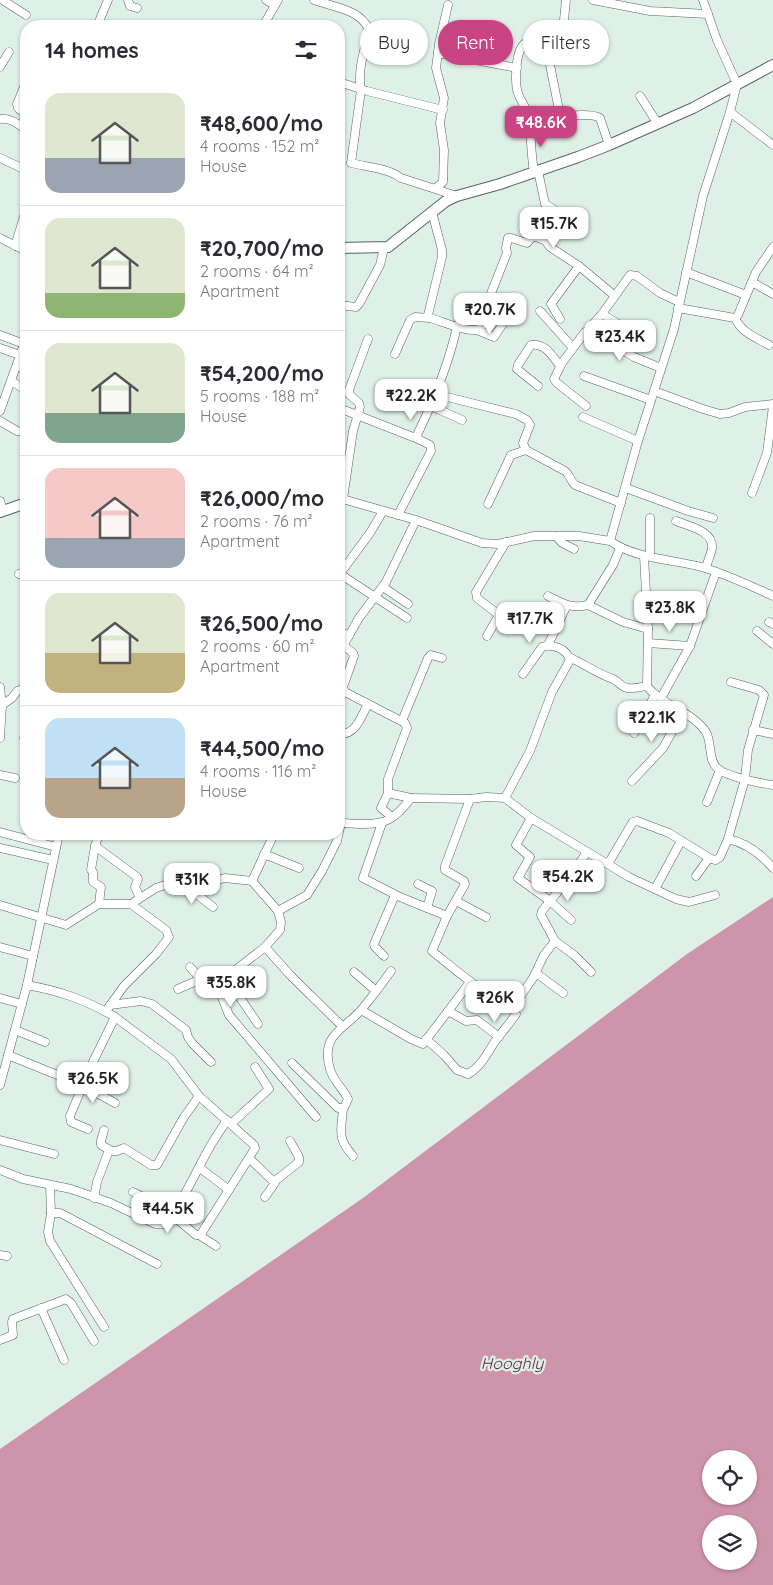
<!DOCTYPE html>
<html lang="en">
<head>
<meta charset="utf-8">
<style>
  body { margin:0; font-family:Quicksand,sans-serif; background:#f7f7f7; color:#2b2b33; height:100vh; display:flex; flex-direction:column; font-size:19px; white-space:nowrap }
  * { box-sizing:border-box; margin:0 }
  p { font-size:16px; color:#7c7c81 }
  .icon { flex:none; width:28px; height:28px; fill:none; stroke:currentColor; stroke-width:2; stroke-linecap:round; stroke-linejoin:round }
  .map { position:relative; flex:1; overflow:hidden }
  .drawer { position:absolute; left:20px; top:20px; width:325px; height:820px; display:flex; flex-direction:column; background:#fff; border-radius:20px; box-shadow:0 1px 4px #0004 }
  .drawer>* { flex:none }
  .guide { position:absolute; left:360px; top:20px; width:338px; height:45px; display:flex; gap:10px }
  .controls { position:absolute; left:702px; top:1450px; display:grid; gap:10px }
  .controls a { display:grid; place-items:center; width:55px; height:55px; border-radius:50%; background:#fff; box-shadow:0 1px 4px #0004; font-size:25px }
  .price { position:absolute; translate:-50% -42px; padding:0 11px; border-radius:10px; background:#fff; color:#222; font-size:16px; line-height:32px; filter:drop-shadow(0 1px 2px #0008) }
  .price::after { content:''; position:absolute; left:50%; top:30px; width:15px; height:11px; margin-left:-8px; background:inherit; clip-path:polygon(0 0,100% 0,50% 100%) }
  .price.on { background:#ca4383; color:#fff }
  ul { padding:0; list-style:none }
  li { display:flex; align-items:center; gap:15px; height:125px; padding:0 25px }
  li+li { border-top:1px solid #e1e1e2 }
  li span { display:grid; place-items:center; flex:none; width:140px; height:100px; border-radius:15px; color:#555 }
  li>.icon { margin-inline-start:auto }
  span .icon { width:60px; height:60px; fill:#fffc; stroke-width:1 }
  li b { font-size:21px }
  h2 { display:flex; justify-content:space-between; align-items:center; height:60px; padding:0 25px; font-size:21px }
  .tag { padding:0 18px; border-radius:22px; background:#fff; box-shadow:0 1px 4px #0004; font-size:18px; line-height:45px }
  .tag.on { background:#ca4383; color:#fff }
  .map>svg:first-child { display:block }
  .water { fill:#ce94aa; fill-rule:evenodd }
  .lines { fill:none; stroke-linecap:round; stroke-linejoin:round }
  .minor-casing { stroke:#56655e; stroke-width:9 }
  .major-casing { stroke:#56655e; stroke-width:12 }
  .minor { stroke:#fff; stroke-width:8 }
  .major { stroke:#fff; stroke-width:10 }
  .labels { text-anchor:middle; stroke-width:4.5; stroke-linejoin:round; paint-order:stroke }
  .water-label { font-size:16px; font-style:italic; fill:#611c3d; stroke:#def0e7 }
</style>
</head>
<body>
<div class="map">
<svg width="773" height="1585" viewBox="0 0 773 1585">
  <rect width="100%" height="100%" fill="#def0e7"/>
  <path class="water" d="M773 897V1585H0V1449L363 1198 687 954ZM711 1459H749V1496H711ZM711 1524H749V1561H711Z"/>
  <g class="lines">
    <defs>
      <g id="minor">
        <path d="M128 0 130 6 137 8"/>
        <path d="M266 0 275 5"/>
        <path d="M314 0C332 7 361 9 369 30 365 49 357 70 361 90L351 163C367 167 388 168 401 178L457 196"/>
        <path d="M566 0 564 20 565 29 572 33 589 36 592 41 593 56"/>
        <path d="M593 0 650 11 708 14"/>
        <path d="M4 1 26 15"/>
        <path d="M100 19 108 0"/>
        <path d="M263 26 278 0"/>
        <path d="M438 53 517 68"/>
        <path d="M550 65 559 110C569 120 588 111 600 118L609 145"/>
        <path d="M0 67 9 52"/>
        <path d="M339 82 367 91 443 110"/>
        <path d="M640 96 658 124"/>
        <path d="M730 112 773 145"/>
        <path d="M0 119C9 117 19 124 26 130"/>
        <path d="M23 127 25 114 18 108 17 104 26 82"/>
        <path d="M0 158 26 170"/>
        <path d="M534 172C531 154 531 136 529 118 528 110 522 103 519 96 514 85 515 53 524 44L547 29 565 26"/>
        <path d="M436 188 443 182 444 150 440 123 444 98 436 68 439 44 448 5"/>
        <path d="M432 212 442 250V257L428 315 430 318C442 321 472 335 481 328L490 296 507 253 506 248 508 238H511L527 243 533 236 544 240 547 239 555 210 545 204 538 171"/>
        <path d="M0 238 26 251"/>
        <path d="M545 240 550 247 579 266 551 304 560 319"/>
        <path d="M15 246 26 210"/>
        <path d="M579 266 615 296"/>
        <path d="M686 272 746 295"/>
        <path d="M752 282 773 294"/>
        <path d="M339 305 356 307 359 304 380 265 384 248"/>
        <path d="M678 308 735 318 738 315 756 272 773 247"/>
        <path d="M540 311 573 348"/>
        <path d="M602 314 622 326 623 332 616 346"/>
        <path d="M735 318C742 333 755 337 769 345"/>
        <path d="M477 330 494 337 508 316"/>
        <path d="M587 331 602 314 630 275 637 276 660 293 679 302"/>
        <path d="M0 335 24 344"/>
        <path d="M0 348 20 355"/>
        <path d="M395 354 410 320 415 317 430 318"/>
        <path d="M17 365 26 370"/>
        <path d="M584 376 651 400"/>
        <path d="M11 381 26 390"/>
        <path d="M538 386 517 369 518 365 531 345C546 343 553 357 560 366"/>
        <path d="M654 391 703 409 720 414 729 413 745 407 773 404"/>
        <path d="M435 394 516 414 527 420 530 425 523 443 526 450 565 471C570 475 570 480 575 485L621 503"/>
        <path d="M431 406 462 420"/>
        <path d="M586 406 557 383 554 379 562 363 585 332 591 331 634 357 661 368"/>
        <path d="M339 408 418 439"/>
        <path d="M0 411 26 339"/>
        <path d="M583 417 638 441"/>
        <path d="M0 421 17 431 26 432"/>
        <path d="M626 488 688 511 713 518"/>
        <path d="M752 493 767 453 773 406"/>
        <path d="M339 498 416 520 482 543 498 544 534 536H579L610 541 638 441 674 329 703 196 730 112 737 84 717 40 703 0"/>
        <path d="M343 499 353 431 360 407 359 403 349 394V390L368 339"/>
        <path d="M0 501 3 511"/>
        <path d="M488 504 511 455 526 450"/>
        <path d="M398 515 431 451 430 445 418 439 417 435C434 400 449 364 457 326"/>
        <path d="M676 521C688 526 714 531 712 548 711 555 707 562 706 568"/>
        <path d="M556 536 562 543 574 549"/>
        <path d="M610 541C638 560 674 559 705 568 728 575 751 586 773 596"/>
        <path d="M644 556 648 629 647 686C661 705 692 711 706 732 712 742 708 760 717 768 727 777 759 783 773 785"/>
        <path d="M650 556V518"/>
        <path d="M19 574 26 575"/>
        <path d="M340 574 407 618"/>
        <path d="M339 575 370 533 383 511"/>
        <path d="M383 587 408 604"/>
        <path d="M548 596C564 604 571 609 588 605L623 622 648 629"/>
        <path d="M588 605 613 565 620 548"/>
        <path d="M769 622 773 624"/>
        <path d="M339 631 349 636"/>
        <path d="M757 631 773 644"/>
        <path d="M487 636 499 615 477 598 476 592 506 542"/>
        <path d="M648 643 690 646"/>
        <path d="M548 645 567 605"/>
        <path d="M344 646 353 653 354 656 343 687 345 692 405 723 407 728 388 779V793L411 798"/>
        <path d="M339 653 359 618 386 582 416 520"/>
        <path d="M569 657C584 664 598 674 613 679 618 681 621 687 627 688 633 689 641 687 647 686"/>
        <path d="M0 687 2 706"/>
        <path d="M661 698 690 646 716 572"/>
        <path d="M402 721 428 658 431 655 442 658"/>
        <path d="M753 730 773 734"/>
        <path d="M634 733 655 695"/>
        <path d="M339 734C356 735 361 717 368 704"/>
        <path d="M0 738 2 705 12 698 17 691 26 688"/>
        <path d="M24 738H26"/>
        <path d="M0 775 15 778"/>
        <path d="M632 781 663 748 683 712"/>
        <path d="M388 793 381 808 392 817"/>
        <path d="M505 798 530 751 552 692 570 660C567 649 552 643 542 647L523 674"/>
        <path d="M470 799 445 866V870L464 881 465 884 447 916 432 951C458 972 483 994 513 1007L533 978 544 955 555 941"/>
        <path d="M707 802 720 770"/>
        <path d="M531 818 629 877 676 899 689 902 715 895"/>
        <path d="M339 822C345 824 352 823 359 824 386 825 395 819 411 798L470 799 486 797 505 798 531 818 516 845 530 857 518 878 550 901 571 920"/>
        <path d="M382 823 363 878 400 897 447 916"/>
        <path d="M0 832 56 847"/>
        <path d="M728 839C747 843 761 854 773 868"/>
        <path d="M95 846 137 877 138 879 135 887 140 898"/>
        <path d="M0 848 53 860"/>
        <path d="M587 852 570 877 542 911 541 915 555 941 574 955 591 972"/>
        <path d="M264 854 299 868"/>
        <path d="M608 864 631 825 633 822 637 821 669 833 711 859 716 860 720 857 728 839 745 779 748 750 764 695 759 690 731 682"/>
        <path d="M696 876 709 858"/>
        <path d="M252 881 274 834"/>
        <path d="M418 884 432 891 427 908"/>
        <path d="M185 885 213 907"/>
        <path d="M655 889 681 841"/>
        <path d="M456 901 486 917"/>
        <path d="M99 904 101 887 93 882V872L91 870 95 846 99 834"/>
        <path d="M131 904 156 888 165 885 175 884 194 886 225 878 252 881"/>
        <path d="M0 905 66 925 99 904H131L166 930 169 937 156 954 124 986 106 1011"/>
        <path d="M278 911 307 895 322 871 337 841 341 823"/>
        <path d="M0 947 33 956"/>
        <path d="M265 947 291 976 342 1026"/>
        <path d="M384 956 375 947 374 944 395 895"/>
        <path d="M190 967 205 984H210L224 979 265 947 280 930 281 922 278 911 252 881"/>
        <path d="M354 972 376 991"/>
        <path d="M536 973 563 993"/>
        <path d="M226 977 258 1024"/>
        <path d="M216 982 229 1015 316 1117"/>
        <path d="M27 985C60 991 86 1000 115 1017L171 1059 199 1096 254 1145 255 1148 249 1158 275 1183 265 1197"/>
        <path d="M178 989 201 979"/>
        <path d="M0 998 22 1004"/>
        <path d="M110 1005 141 1001 152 1004 186 1030 188 1037 192 1043 211 1062"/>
        <path d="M361 1010 411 1039 423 1044 470 982"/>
        <path d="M448 1011 466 1021 477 1020 499 1037"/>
        <path d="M15 1030 45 1042"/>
        <path d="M426 1039 444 1055 457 1070 468 1074C482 1066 487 1053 496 1040 503 1031 510 1023 516 1014L513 1007"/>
        <path d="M8 1055 82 1085 115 1103"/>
        <path d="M292 1063 338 1108H344L348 1099C343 1088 333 1081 330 1069 320 1034 344 1030 362 1009 372 997 382 984 391 971"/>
        <path d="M0 1085 27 985 59 834"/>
        <path d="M343 1109C341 1131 337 1138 353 1156"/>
        <path d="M231 1124 269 1089 255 1067"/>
        <path d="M88 1129 71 1122 70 1116 90 1068 115 1017"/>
        <path d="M104 1130 101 1141V1145L112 1151H117L124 1148 151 1165H157L184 1117 199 1096"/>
        <path d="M0 1140 54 1154"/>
        <path d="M200 1168 229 1190"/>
        <path d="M0 1170 23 1179 71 1189 111 1203 155 1224H163C182 1205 193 1177 206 1154 212 1142 220 1131 227 1120"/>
        <path d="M275 1181 299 1162V1157L290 1141"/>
        <path d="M50 1185 51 1213 48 1232 50 1241 104 1327"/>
        <path d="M133 1192 160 1205 196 1235H199L201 1234 249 1158"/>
        <path d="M94 1198 97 1182 109 1150"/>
        <path d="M51 1213H60L66 1216 157 1264"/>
        <path d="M199 1235 216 1246"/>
        <path d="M0 1255 7 1256"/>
        <path d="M41 1308 64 1360"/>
        <path d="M0 1340 13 1335 12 1322 13 1319 66 1299 71 1303 94 1341"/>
      </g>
      <g id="major">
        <path d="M339 248 388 247 446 201 457 196 500 184 578 157 609 145 693 108 773 65"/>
        <path d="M0 512 26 503"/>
      </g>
    </defs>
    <use href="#minor" class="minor-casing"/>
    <use href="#major" class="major-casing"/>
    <use href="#minor" class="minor"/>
    <use href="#major" class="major"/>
  </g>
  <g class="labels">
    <g class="water-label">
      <text x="512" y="1369">Hooghly</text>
    </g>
  </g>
</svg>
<div class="controls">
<a><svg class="icon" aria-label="locate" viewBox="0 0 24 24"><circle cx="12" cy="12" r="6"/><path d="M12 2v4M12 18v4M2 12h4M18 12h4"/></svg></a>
<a><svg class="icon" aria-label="layers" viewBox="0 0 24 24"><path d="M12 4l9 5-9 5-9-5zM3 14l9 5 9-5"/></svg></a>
</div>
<b class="price on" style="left:541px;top:148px">₹48.6K</b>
<b class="price" style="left:554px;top:249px">₹15.7K</b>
<b class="price" style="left:490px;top:335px">₹20.7K</b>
<b class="price" style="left:620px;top:362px">₹23.4K</b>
<b class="price" style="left:411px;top:421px">₹22.2K</b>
<b class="price" style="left:670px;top:633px">₹23.8K</b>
<b class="price" style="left:530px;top:644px">₹17.7K</b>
<b class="price" style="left:652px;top:743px">₹22.1K</b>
<b class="price" style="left:568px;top:902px">₹54.2K</b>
<b class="price" style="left:192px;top:905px">₹31K</b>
<b class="price" style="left:231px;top:1008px">₹35.8K</b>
<b class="price" style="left:495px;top:1023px">₹26K</b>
<b class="price" style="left:93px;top:1104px">₹26.5K</b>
<b class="price" style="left:168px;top:1234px">₹44.5K</b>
<div class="guide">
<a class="tag">Buy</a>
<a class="tag on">Rent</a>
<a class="tag">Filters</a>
</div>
<section class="drawer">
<h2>14 homes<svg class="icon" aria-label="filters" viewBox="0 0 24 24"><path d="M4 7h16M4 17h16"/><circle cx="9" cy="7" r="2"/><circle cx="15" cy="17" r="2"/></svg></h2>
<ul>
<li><span style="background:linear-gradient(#dfe7d0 65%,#9aa5b1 0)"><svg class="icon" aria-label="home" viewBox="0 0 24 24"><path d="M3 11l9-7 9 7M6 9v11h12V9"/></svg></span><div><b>₹48,600/mo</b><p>4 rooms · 152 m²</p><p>House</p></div></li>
<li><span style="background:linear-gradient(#dfe7d0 75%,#8fb573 0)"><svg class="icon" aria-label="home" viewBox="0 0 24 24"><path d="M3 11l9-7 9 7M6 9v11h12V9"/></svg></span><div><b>₹20,700/mo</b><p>2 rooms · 64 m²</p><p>Apartment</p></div></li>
<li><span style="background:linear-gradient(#dfe7d0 70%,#7fa58c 0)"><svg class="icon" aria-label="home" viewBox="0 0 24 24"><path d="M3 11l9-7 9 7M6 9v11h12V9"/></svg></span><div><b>₹54,200/mo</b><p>5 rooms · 188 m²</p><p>House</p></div></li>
<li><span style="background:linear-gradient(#f6c9c9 70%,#9aa5b1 0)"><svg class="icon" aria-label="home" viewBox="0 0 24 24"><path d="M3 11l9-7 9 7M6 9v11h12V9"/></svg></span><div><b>₹26,000/mo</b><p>2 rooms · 76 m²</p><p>Apartment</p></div></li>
<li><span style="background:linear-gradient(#dfe7d0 60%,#c2b280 0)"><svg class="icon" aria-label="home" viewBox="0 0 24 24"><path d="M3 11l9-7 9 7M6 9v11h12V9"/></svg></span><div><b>₹26,500/mo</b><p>2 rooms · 60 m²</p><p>Apartment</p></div></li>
<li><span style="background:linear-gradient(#bfe0f5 60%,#b9a48a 0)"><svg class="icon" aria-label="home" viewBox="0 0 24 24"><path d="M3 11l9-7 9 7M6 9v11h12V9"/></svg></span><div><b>₹44,500/mo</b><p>4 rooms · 116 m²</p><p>House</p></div></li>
</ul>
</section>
</div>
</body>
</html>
